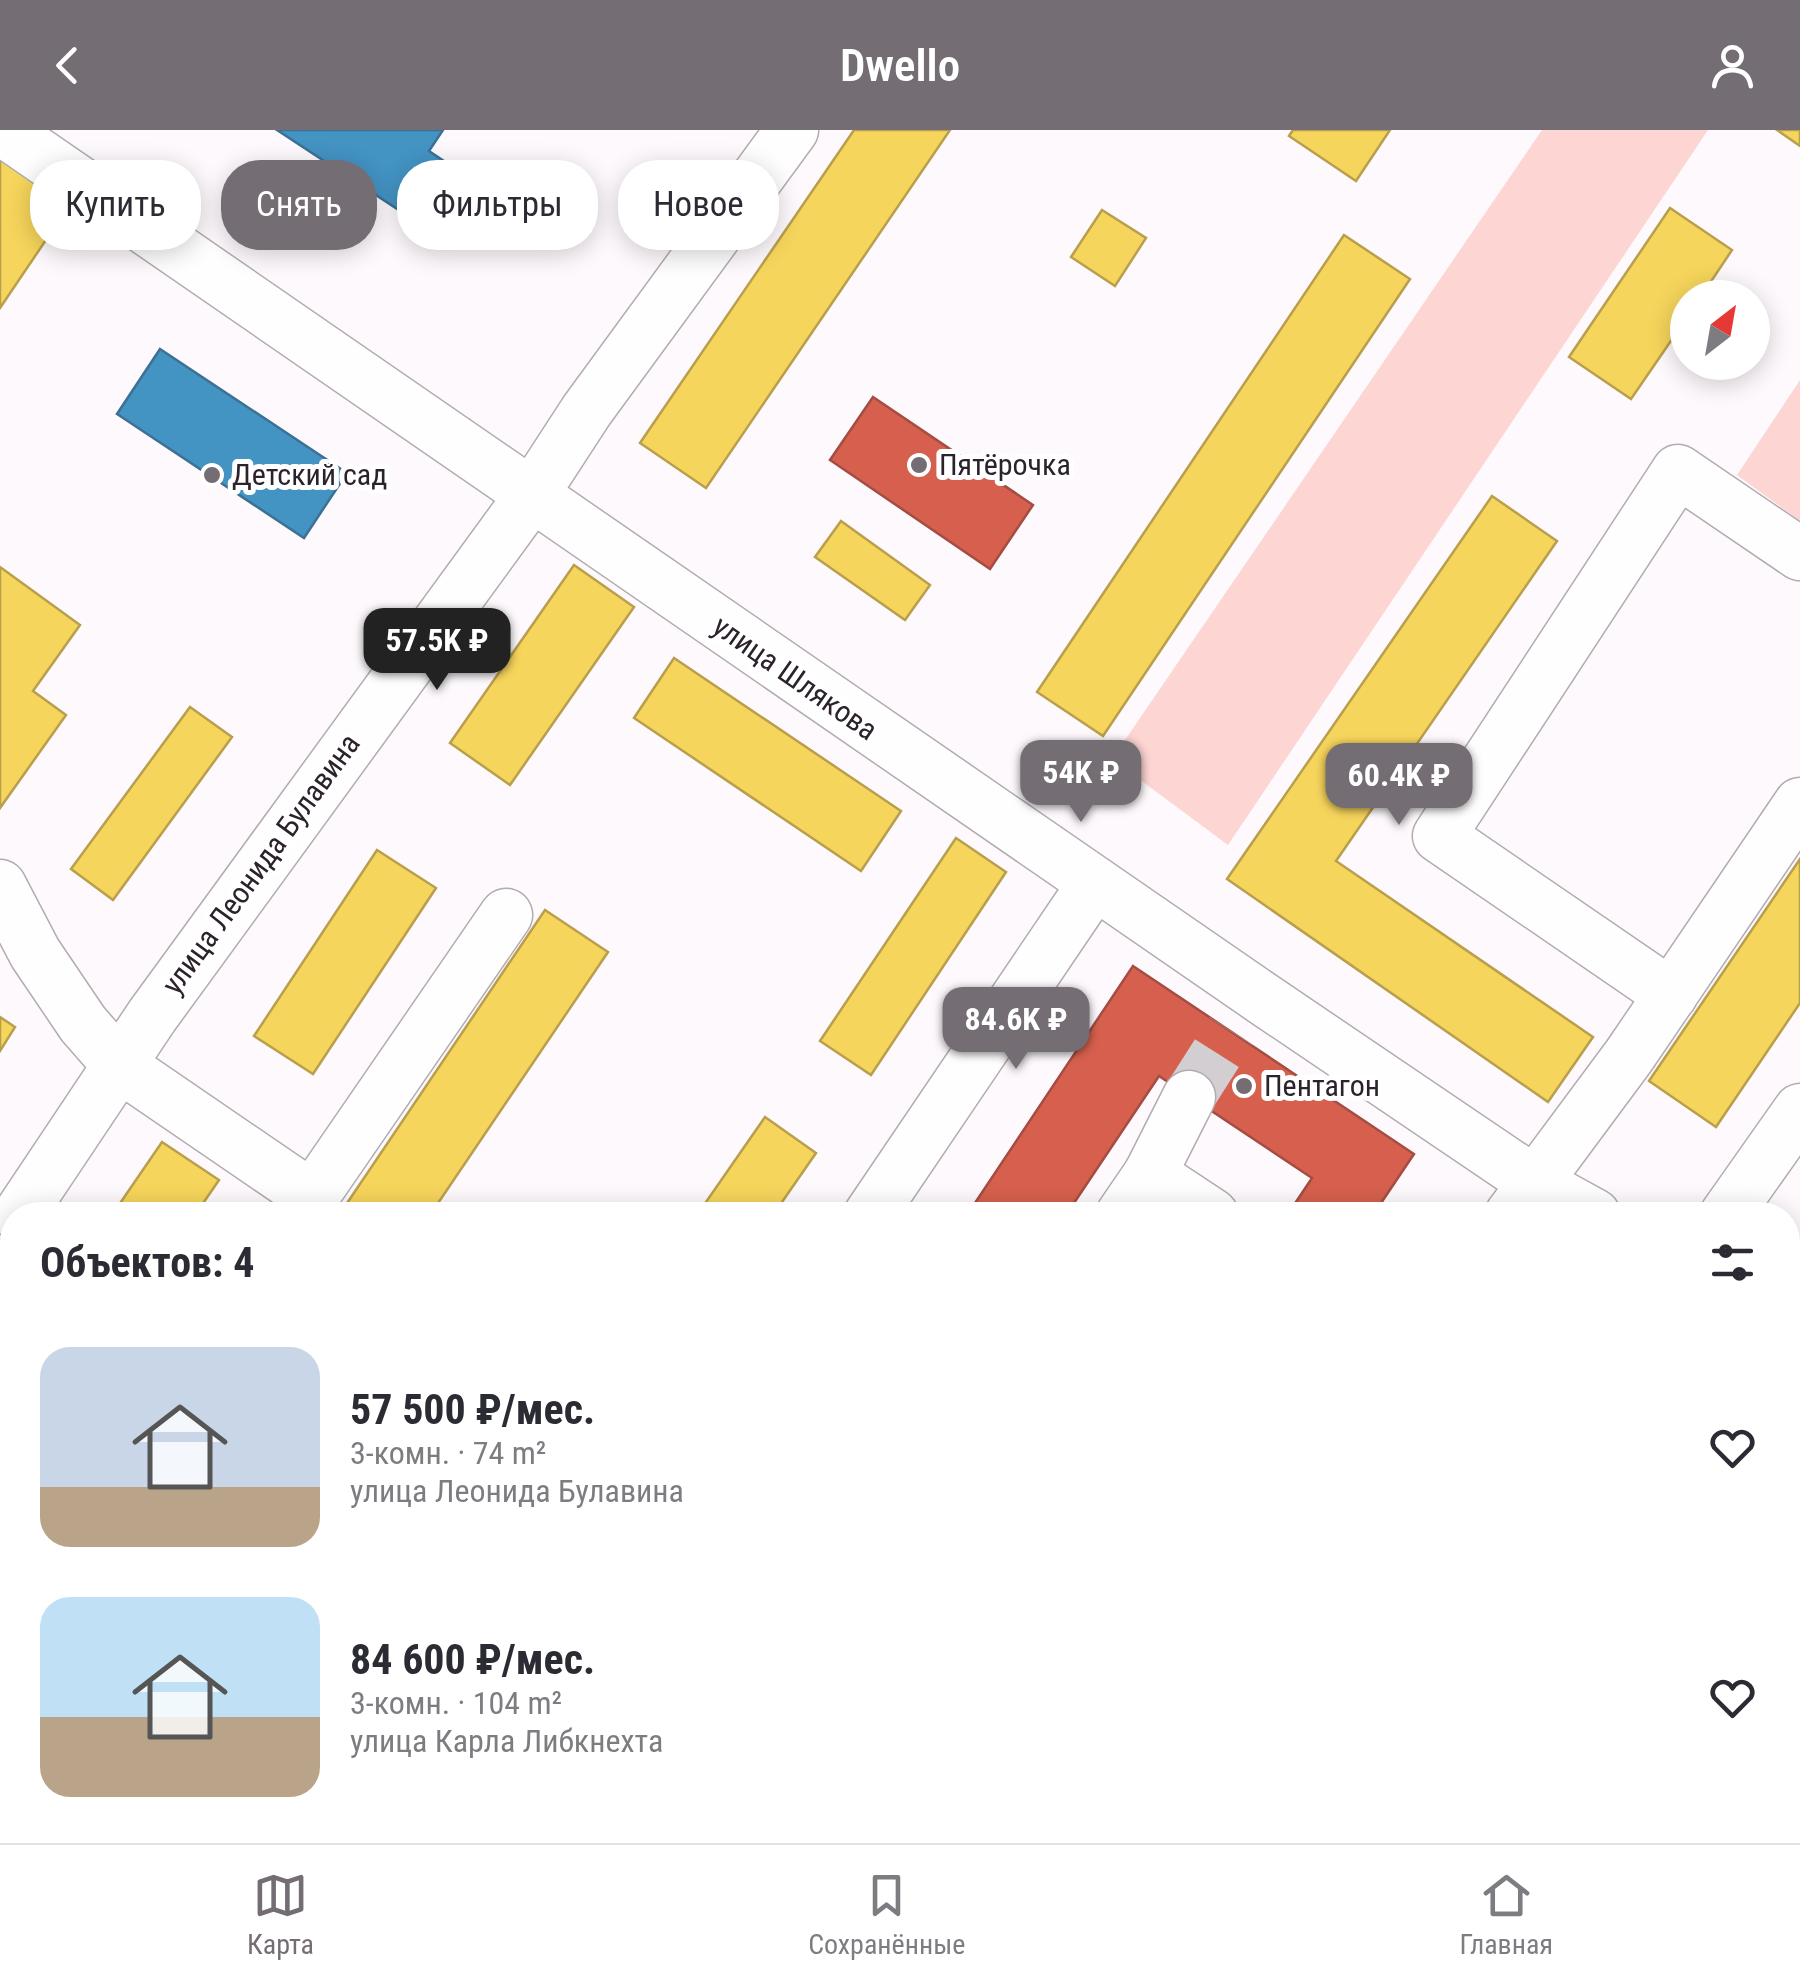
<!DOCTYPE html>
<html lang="ru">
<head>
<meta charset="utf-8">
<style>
  body { margin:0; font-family:"Roboto Condensed",sans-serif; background:#f7f7f7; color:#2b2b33; height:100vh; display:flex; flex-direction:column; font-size:38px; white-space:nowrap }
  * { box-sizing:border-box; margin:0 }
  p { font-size:32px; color:#7c7c81 }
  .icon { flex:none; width:55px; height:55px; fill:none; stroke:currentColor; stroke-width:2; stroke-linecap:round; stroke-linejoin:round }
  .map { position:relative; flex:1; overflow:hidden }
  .drawer { position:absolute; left:0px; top:1072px; width:1800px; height:642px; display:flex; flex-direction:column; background:#fff; border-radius:40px 40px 0 0; box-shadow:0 5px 25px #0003 }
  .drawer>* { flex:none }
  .top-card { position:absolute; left:30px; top:30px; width:1000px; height:90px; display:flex; gap:20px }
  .needle { width:65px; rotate:31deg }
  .controls { position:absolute; left:1670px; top:150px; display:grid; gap:20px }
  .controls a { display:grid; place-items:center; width:100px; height:100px; border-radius:50%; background:#fff; box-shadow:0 5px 25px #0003; font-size:50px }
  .price { position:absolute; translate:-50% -85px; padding:0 22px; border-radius:20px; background:#746d74; color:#fff; font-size:32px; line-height:65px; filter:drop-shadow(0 2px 5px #0008) }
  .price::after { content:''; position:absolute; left:50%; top:60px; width:30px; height:22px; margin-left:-15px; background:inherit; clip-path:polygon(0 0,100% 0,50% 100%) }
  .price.active { background:#222; color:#fff }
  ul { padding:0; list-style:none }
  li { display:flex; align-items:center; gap:30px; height:250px; padding:0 40px }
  li span { display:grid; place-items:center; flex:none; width:280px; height:200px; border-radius:30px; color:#555 }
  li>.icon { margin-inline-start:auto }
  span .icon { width:120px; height:120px; fill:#fffc; stroke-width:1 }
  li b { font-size:42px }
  h2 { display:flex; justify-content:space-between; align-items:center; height:120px; padding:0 40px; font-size:42px }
  .tag { padding:0 35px; border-radius:40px; background:#fff; box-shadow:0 5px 25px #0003; font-size:35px; line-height:90px }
  .tag.active { background:#746d74; color:#fff }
  header { display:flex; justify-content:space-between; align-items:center; height:130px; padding:0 40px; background:#746d74; color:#fff; font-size:45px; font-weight:600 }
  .dock { display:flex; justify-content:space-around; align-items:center; height:140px; border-top:2px solid #e1e1e2; background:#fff; font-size:28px; color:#7c7c81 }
  .dock a { display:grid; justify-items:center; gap:5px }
  .dock .active { color:#746d74 }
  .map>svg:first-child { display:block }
  .green { fill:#fdd5d3 }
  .homes { fill:#f6d55c; stroke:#b99f4d; stroke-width:2.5 }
  .shops { fill:#d6604d; stroke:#a34d43; stroke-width:2.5 }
  .schools { fill:#4393c3; stroke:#3c7195; stroke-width:2.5 }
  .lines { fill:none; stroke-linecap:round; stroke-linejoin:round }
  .minor-tunnel { stroke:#d3ced2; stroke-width:52; stroke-dasharray:52 26; stroke-linecap:butt }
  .minor-casing { stroke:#b2acb1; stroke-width:55 }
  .minor { stroke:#fffeff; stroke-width:52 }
  .poi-dot { fill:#746d74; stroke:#fff; stroke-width:4 }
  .labels { text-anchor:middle; stroke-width:10; stroke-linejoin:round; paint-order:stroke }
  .poi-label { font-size:30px; fill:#2b222b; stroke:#fff; text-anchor:start }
  .street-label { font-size:30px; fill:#2b222b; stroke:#fff }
</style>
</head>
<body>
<header><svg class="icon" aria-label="back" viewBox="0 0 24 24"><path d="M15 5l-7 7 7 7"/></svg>Dwello<svg class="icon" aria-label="person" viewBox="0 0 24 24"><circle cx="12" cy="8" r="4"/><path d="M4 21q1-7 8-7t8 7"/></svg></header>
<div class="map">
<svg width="1800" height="1713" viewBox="0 0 1800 1713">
  <rect width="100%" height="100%" fill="#fdf9fc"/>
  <g class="green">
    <path d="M1542 0H1708L1228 715 1112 629Z"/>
    <path d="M1800 250V391L1737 345Z"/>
  </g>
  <g class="homes">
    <path d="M854 0H950L706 358 640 313Z"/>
    <path d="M1293 0H1390L1356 51 1289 6Z"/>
    <path d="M1777 0H1800V16Z"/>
    <path d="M0 21 73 70 0 178Z"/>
    <path d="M1670 78 1732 120 1700 168H1688V186L1631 269 1569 227Z"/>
    <path d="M1102 80 1146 108 1115 156 1071 127Z"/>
    <path d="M1344 105 1410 149 1103 606 1037 562Z"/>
    <path d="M1492 366 1557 411 1336 731 1593 907 1548 972 1227 749Z"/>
    <path d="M841 391 930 455 905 490 815 427Z"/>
    <path d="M574 435 634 477 510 655 450 613Z"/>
    <path d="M0 437 80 495 33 561 66 585 0 678Z"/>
    <path d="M674 528 901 681 861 741 634 588Z"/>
    <path d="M190 577 232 607 113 770 71 739Z"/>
    <path d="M956 708 1006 742 871 945 820 911Z"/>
    <path d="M377 720 436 758 313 944 254 906Z"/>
    <path d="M1800 729V873L1716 997 1649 951Z"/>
    <path d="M545 780 608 822 430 1085H339Z"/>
    <path d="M0 887 15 897 0 921Z"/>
    <path d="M765 987 816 1023 773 1085H697Z"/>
    <path d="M162 1012 219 1050 195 1085H112Z"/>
    <path d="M485 1702H505L520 1713H478Z"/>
    <path d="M1370 1702H1468L1460 1713H1381Z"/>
  </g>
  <g class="shops">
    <path d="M873 267 1033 375 990 439 830 330Z"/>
    <path d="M1133 836 1414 1024 1373 1085H1296L1290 1081 1312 1048 1159 946 1066 1085H967Z"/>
    <path d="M763 1702H898L913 1713H779Z"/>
    <path d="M1130 1702H1226L1219 1713H1123Z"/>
    <path d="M1546 1702H1694L1685 1713H1538Z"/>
  </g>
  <g class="schools">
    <path d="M277 0H443L429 21 456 39 420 94Z"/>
    <path d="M160 219 347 343 304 408 117 284Z"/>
  </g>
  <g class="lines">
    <path class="minor-tunnel" d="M1189 967 1231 901"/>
    <defs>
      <g id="minor">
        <path d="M3 0 1262 868 1534 1052 1594 1085"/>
        <path d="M0 756 35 823 83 894 119 935 312 1067 506 785"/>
        <path d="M1671 865 1439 706 1678 341 1800 424"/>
        <path d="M1150 1044 1189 967"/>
        <path d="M19 1085 152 886 531 366 587 280 792 0"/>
        <path d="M870 1085 1094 754"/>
        <path d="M1122 1085 1150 1044 1212 1085"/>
        <path d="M1511 1085 1629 926 1800 674"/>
        <path d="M1726 1085 1800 980"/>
        <path d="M1788 1204 1800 1212"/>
        <path d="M0 1243 12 1252"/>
        <path d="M30 1702 32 1713"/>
        <path d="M644 1702 659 1713"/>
        <path d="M981 1702 996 1713"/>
        <path d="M1091 1713 1099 1702"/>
        <path d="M1296 1713 1303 1702"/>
      </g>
    </defs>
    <use href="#minor" class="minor-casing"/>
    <use href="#minor" class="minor"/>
  </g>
  <g class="poi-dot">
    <circle cx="919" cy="335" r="10"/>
    <circle cx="212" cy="345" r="10"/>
    <circle cx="1244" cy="956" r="10"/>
  </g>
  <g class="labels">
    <g class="poi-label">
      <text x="939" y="345">Пятёрочка</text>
      <text x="232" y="355">Детский сад</text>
      <text x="1264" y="966">Пентагон</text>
    </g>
    <g class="street-label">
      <text transform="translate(795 548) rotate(35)" y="10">улица Шлякова</text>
      <text transform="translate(261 734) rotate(-54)" y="10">улица Леонида Булавина</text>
    </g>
  </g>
</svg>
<div class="controls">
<a><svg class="needle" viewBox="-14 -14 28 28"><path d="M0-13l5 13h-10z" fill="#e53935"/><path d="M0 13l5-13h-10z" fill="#7c7c81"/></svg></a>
</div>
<b class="price active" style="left:437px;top:563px">57.5K ₽</b>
<b class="price" style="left:1081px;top:695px">54K ₽</b>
<b class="price" style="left:1399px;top:698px">60.4K ₽</b>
<b class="price" style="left:1016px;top:942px">84.6K ₽</b>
<div class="top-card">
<a class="tag">Купить</a>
<a class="tag active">Снять</a>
<a class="tag">Фильтры</a>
<a class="tag">Новое</a>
</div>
<section class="drawer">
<h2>Объектов: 4<svg class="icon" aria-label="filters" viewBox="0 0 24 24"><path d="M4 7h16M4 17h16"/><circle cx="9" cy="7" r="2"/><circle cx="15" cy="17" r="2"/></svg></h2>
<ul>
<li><span style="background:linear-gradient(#c9d6e8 70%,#b9a48a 0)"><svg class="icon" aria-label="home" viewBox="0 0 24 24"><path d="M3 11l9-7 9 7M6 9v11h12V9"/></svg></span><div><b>57 500 ₽/мес.</b><p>3-комн. · 74 m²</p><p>улица Леонида Булавина</p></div><svg class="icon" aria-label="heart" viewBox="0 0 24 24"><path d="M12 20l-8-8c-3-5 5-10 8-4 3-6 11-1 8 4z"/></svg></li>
<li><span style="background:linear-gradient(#bfe0f5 60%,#b9a48a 0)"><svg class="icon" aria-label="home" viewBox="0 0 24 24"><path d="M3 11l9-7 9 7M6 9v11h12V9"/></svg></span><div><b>84 600 ₽/мес.</b><p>3-комн. · 104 m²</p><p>улица Карла Либкнехта</p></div><svg class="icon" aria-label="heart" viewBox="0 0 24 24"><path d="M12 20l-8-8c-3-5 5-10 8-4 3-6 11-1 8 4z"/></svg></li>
</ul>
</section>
</div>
<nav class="dock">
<a class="active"><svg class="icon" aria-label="map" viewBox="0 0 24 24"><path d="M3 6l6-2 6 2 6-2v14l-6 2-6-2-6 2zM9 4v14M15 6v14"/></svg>Карта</a>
<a><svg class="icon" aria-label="saved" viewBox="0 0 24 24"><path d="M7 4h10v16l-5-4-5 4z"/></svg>Сохранённые</a>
<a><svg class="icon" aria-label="home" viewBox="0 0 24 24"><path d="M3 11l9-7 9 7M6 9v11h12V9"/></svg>Главная</a>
</nav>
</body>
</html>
